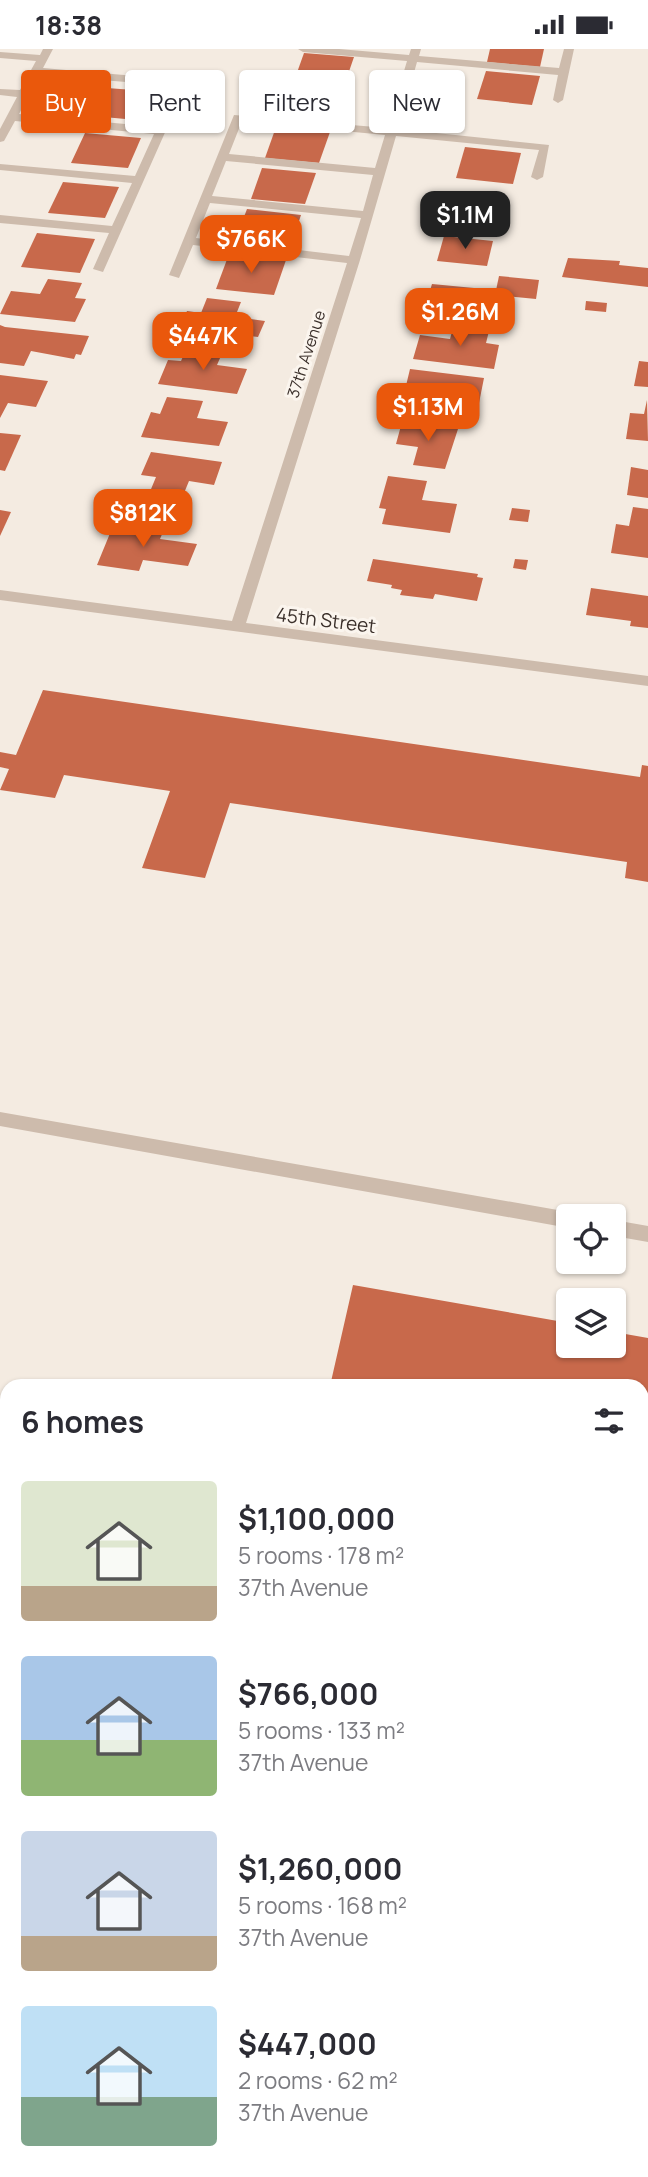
<!DOCTYPE html>
<html lang="en">
<head>
<meta charset="utf-8">
<style>
  body { margin:0; font-family:Manrope,sans-serif; background:#f2f2f3; color:#2b2b33; height:100vh; display:flex; flex-direction:column; font-size:26px; white-space:nowrap }
  * { box-sizing:border-box; margin:0 }
  p { font-size:23px; color:#7c7c81 }
  .icon { flex:none; width:38px; height:38px; fill:none; stroke:currentColor; stroke-width:2; stroke-linecap:round; stroke-linejoin:round }
  .map { position:relative; flex:1; overflow:hidden }
  .side { position:absolute; left:0px; top:1330px; width:649px; height:798px; display:flex; flex-direction:column; background:#fff; border-radius:21px 21px 0 0; box-shadow:0 2px 5px #0004 }
  .side>* { flex:none }
  .guide { position:absolute; left:21px; top:21px; width:607px; height:63px; display:flex; gap:14px }
  .fabs { position:absolute; left:556px; top:1155px; display:grid; gap:14px }
  .fabs a { display:grid; place-items:center; width:70px; height:70px; border-radius:7px; background:#fff; box-shadow:0 2px 5px #0004; font-size:35px }
  .price { position:absolute; translate:-50% -60px; padding:0 16px; border-radius:14px; background:#ea580c; color:#fff; font-size:23px; line-height:46px; filter:drop-shadow(0 2px 4px #0008) }
  .price::after { content:''; position:absolute; left:50%; top:42px; width:21px; height:16px; margin-left:-10px; background:inherit; clip-path:polygon(0 0,100% 0,50% 100%) }
  .price.selected { background:#222; color:#fff }
  ul { padding:0; list-style:none }
  li { display:flex; align-items:center; gap:21px; height:175px; padding:0 21px }
  li span { display:grid; place-items:center; flex:none; width:196px; height:140px; border-radius:7px; color:#555 }
  li>.icon { margin-inline-start:auto }
  span .icon { width:84px; height:84px; fill:#fffc; stroke-width:1 }
  li b { font-size:30px }
  h2 { display:flex; justify-content:space-between; align-items:center; height:84px; padding:0 21px; font-size:30px }
  .pill { padding:0 24px; border-radius:7px; background:#fff; box-shadow:0 2px 5px #0004; font-size:24px; line-height:63px }
  .pill.selected { background:#ea580c; color:#fff }
  .status { display:flex; justify-content:space-between; align-items:center; height:49px; padding:0 35px; background:#fff; direction:ltr }
  .status svg { height:19px; fill:currentColor }
  .map>svg:first-child { display:block }
  .building { fill:#c8694b }
  .lines { fill:none; stroke-linecap:round; stroke-linejoin:round }
  .minor { fill:#cdbbac; fill-rule:evenodd }
  .labels { text-anchor:middle; stroke-width:6; stroke-linejoin:round; paint-order:stroke }
  .far-street-label { font-size:16px; fill:#3b302b; stroke:#fbf5ee }
  .street-label { font-size:19px; fill:#3b302b; stroke:#fbf5ee }
</style>
</head>
<body>
<div class="status"><b>18:38</b><svg viewBox="0 0 49 12"><path d="M0 12V9h3v3zM5 12V6h3v6zM10 12V3h3v9zM15 12V0h3v12zM26 1h20v11H26zM47 4h2v5h-2z"/></svg></div>
<div class="map">
<svg width="648" height="2128" viewBox="0 0 648 2128">
  <rect width="100%" height="100%" fill="#f4ebe1"/>
  <g class="building">
    <path d="M490 0H544L540 18 487 13Z"/>
    <path d="M304 4 354 8 344 37 294 32Z"/>
    <path d="M486 22 540 27 532 56 477 50Z"/>
    <path d="M107 39 160 43 147 72 93 67Z"/>
    <path d="M276 78 330 83 319 114 265 109Z"/>
    <path d="M85 84 141 89 128 119 71 114Z"/>
    <path d="M465 98 521 104 513 135 456 129Z"/>
    <path d="M262 119 316 124 305 155 251 150Z"/>
    <path d="M63 133 119 138 105 169 48 164Z"/>
    <path d="M455 144 497 149 491 171 448 166Z"/>
    <path d="M247 160 301 166 290 199 234 194Z"/>
    <path d="M37 184 95 190 80 224 21 218Z"/>
    <path d="M444 187 493 192 487 217 437 212Z"/>
    <path d="M229 205 286 211 274 246 216 240Z"/>
    <path d="M568 209 620 212 619 216 648 219V238L562 228Z"/>
    <path d="M499 227 539 231 536 250 495 246Z"/>
    <path d="M48 230 82 234 75 249 86 250 75 273 0 265 11 242 40 245Z"/>
    <path d="M432 235 474 239 468 263 425 258Z"/>
    <path d="M207 249 241 253 235 268 265 272 258 288 250 287 247 294 177 286 187 262 201 264Z"/>
    <path d="M586 252 607 254 606 263 585 261Z"/>
    <path d="M454 275 490 278 486 294 499 296 494 320 413 310 420 286 450 290Z"/>
    <path d="M0 276 5 278 89 287 81 306 76 305 74 310 31 302 24 317 0 314Z"/>
    <path d="M188 296 224 300 217 316 247 320 237 345 158 335 168 311 181 312Z"/>
    <path d="M639 312 648 313V338L634 337Z"/>
    <path d="M410 320 484 329 479 354 462 352 458 369 421 365 426 347 404 345Z"/>
    <path d="M0 326 48 332 36 358 8 354 0 369Z"/>
    <path d="M167 348 203 352 197 369 228 373 219 397 141 388 151 363 160 365Z"/>
    <path d="M647 351 648 392 626 390 630 364 644 365Z"/>
    <path d="M402 373 458 380 445 420 413 416 418 398 396 395Z"/>
    <path d="M0 384 21 386 5 422 0 421Z"/>
    <path d="M151 403 222 413 214 436 189 432 182 449 149 445 156 428 141 426Z"/>
    <path d="M631 418 648 421V449L627 446Z"/>
    <path d="M388 427 427 432 422 451 457 455 450 484 382 475 386 460 379 459Z"/>
    <path d="M633 458 648 460V509L611 504 616 475 629 477Z"/>
    <path d="M512 459 530 461 528 473 509 471Z"/>
    <path d="M0 461 11 463 0 487Z"/>
    <path d="M113 477 163 483 160 490 197 495 188 517 143 511 139 522 97 516Z"/>
    <path d="M373 510 478 525 477 528 483 529 477 552 435 545 433 550 400 546 402 541 391 539 392 536 367 532Z"/>
    <path d="M515 510 528 511 526 521 513 519Z"/>
    <path d="M591 539 648 547V579L630 577 631 572 586 566Z"/>
    <path d="M43 641 640 728 642 716 648 717V833L625 829 627 813 230 754 205 829 142 819 170 742 64 726 55 749 0 741 9 720 0 718V703L16 706Z"/>
    <path d="M353 1236 569 1274V1297H614V1283L648 1289V2128H441L415 2122 642 2121V1337H330Z"/>
    <path d="M7 1484V2044L0 2042V1503Z"/>
  </g>
  <g class="lines">
    <g class="minor">
      <path d="M43 0H53L43 19 182 31 187 34 103 223 93 220 109 184 0 174V166L112 177 132 134 0 121V115L135 127 154 85 15 72 4 92 0 93V80L17 48 0 46V40L20 41 36 12 0 9V3L40 6ZM40 26 175 37 157 78 19 65Z"/>
      <path d="M298 0H339L409 6 411 0H421L419 7 559 19 564 0H574L563 51 558 54 553 51 558 26 417 13 398 80 549 96 543 128 537 131 531 128 539 101 396 87 360 211 246 574 648 627V637L0 551V541L232 572 347 214 193 196 179 229 169 226 234 66 387 79 407 12 303 3ZM242 72 385 86 375 119 229 105ZM226 112 373 126 363 162 212 147ZM210 154 361 169 349 207 196 189Z"/>
      <path d="M0 1063 569 1163 576 1167H569V1179L0 1077Z"/>
      <path d="M614 1171 648 1177V1193L614 1187Z"/>
    </g>
  </g>
  <g class="labels">
    <g class="far-street-label">
      <text transform="translate(306 305) rotate(-72)" y="6">37th Avenue</text>
    </g>
    <g class="street-label">
      <text transform="translate(326 571) rotate(7)" y="7">45th Street</text>
    </g>
  </g>
</svg>
<div class="fabs">
<a><svg class="icon" aria-label="locate" viewBox="0 0 24 24"><circle cx="12" cy="12" r="6"/><path d="M12 2v4M12 18v4M2 12h4M18 12h4"/></svg></a>
<a><svg class="icon" aria-label="layers" viewBox="0 0 24 24"><path d="M12 4l9 5-9 5-9-5zM3 14l9 5 9-5"/></svg></a>
</div>
<b class="price selected" style="left:465px;top:202px">$1.1M</b>
<b class="price" style="left:251px;top:226px">$766K</b>
<b class="price" style="left:460px;top:299px">$1.26M</b>
<b class="price" style="left:203px;top:323px">$447K</b>
<b class="price" style="left:428px;top:394px">$1.13M</b>
<b class="price" style="left:143px;top:500px">$812K</b>
<div class="guide">
<a class="pill selected">Buy</a>
<a class="pill">Rent</a>
<a class="pill">Filters</a>
<a class="pill">New</a>
</div>
<section class="side">
<h2>6 homes<svg class="icon" aria-label="filters" viewBox="0 0 24 24"><path d="M4 7h16M4 17h16"/><circle cx="9" cy="7" r="2"/><circle cx="15" cy="17" r="2"/></svg></h2>
<ul>
<li><span style="background:linear-gradient(#dfe7d0 75%,#b9a48a 0)"><svg class="icon" aria-label="home" viewBox="0 0 24 24"><path d="M3 11l9-7 9 7M6 9v11h12V9"/></svg></span><div><b>$1,100,000</b><p>5 rooms · 178 m²</p><p>37th Avenue</p></div></li>
<li><span style="background:linear-gradient(#a9c7e8 60%,#8fb573 0)"><svg class="icon" aria-label="home" viewBox="0 0 24 24"><path d="M3 11l9-7 9 7M6 9v11h12V9"/></svg></span><div><b>$766,000</b><p>5 rooms · 133 m²</p><p>37th Avenue</p></div></li>
<li><span style="background:linear-gradient(#c9d6e8 75%,#b9a48a 0)"><svg class="icon" aria-label="home" viewBox="0 0 24 24"><path d="M3 11l9-7 9 7M6 9v11h12V9"/></svg></span><div><b>$1,260,000</b><p>5 rooms · 168 m²</p><p>37th Avenue</p></div></li>
<li><span style="background:linear-gradient(#bfe0f5 65%,#7fa58c 0)"><svg class="icon" aria-label="home" viewBox="0 0 24 24"><path d="M3 11l9-7 9 7M6 9v11h12V9"/></svg></span><div><b>$447,000</b><p>2 rooms · 62 m²</p><p>37th Avenue</p></div></li>
</ul>
</section>
</div>
</body>
</html>
